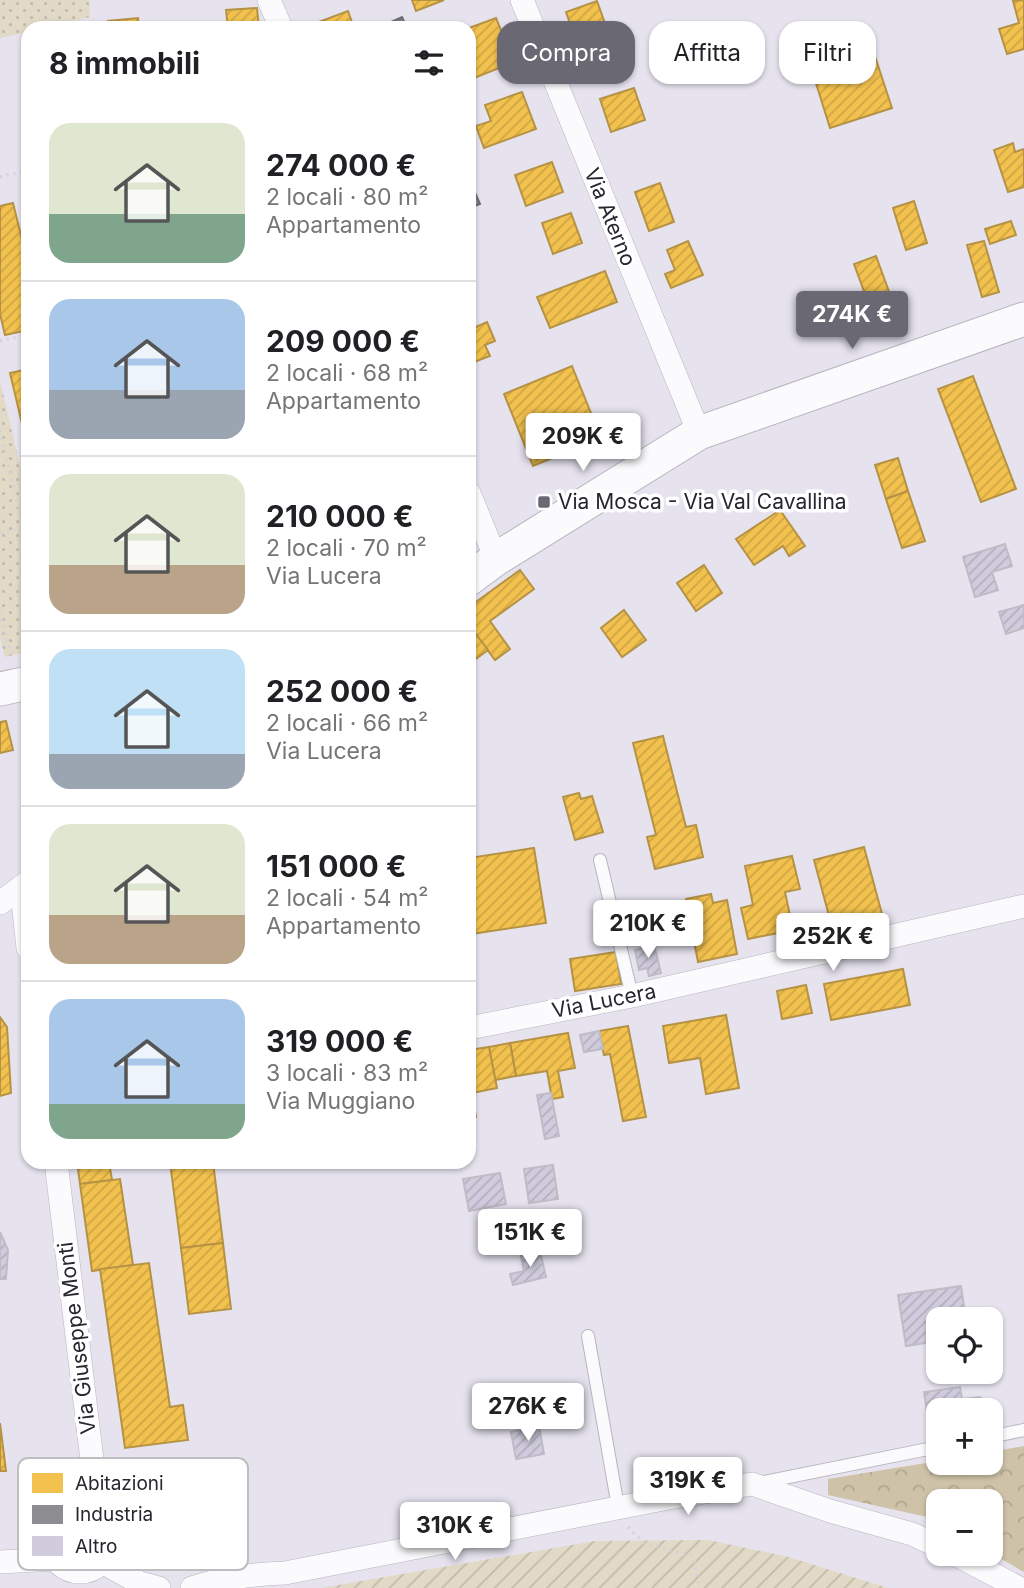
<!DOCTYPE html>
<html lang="it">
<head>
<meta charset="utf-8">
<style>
  body { margin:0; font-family:Inter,sans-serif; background:#f2f2f2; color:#202124; height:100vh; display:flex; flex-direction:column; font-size:26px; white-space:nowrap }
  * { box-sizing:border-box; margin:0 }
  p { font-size:23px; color:#757577 }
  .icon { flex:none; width:38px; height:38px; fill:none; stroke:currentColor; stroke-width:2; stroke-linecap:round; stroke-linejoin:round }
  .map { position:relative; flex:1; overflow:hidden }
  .drawer { position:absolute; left:21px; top:21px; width:455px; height:1148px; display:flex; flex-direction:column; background:#fff; border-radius:21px; box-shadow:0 2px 5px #0004 }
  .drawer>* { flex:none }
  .hud { position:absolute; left:497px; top:21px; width:422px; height:63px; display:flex; gap:14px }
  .buttons { position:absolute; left:926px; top:1307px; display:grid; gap:14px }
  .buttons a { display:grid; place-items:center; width:77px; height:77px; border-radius:14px; background:#fff; box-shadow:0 2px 5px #0004; font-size:35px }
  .price { position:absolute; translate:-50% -60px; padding:0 16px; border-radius:7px; background:#fff; color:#222; font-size:23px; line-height:46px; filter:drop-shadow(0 2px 4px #0008) }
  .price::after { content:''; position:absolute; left:50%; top:42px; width:21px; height:16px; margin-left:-10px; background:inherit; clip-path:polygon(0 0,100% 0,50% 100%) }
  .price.on { background:#6a6872; color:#fff }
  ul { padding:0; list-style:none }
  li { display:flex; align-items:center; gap:21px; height:175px; padding:0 28px }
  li+li { border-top:2px solid #e0e0e0 }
  li span { display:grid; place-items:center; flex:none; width:196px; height:140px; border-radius:21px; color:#555 }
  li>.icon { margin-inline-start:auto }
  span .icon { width:84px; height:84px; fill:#fffc; stroke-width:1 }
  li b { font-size:30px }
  h2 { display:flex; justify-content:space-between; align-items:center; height:84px; padding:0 28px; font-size:30px }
  .chip { padding:0 24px; border-radius:21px; background:#fff; box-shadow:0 2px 5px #0004; font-size:24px; line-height:63px }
  .chip.on { background:#6a6872; color:#fff }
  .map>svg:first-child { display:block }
  .grass { fill:url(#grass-dots) }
  .forest { fill:url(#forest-crowns) }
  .garden { fill:url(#garden-furrows) }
  .homes { fill:url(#homes-hatch); stroke:#b59244; stroke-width:2 }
  .industry { fill:url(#industry-hatch); stroke:#6e6e74; stroke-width:2 }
  .building { fill:url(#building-hatch); stroke:#bfbcc6; stroke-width:2 }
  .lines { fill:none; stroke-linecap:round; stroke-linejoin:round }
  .lane-casing { stroke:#b8b5bf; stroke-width:14 }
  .street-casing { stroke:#b8b5bf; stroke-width:24 }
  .secondary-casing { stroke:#b8b5bf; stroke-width:35 }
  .path { stroke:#d4d3d7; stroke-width:3.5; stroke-dasharray:2 5; stroke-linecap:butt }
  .lane { stroke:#fbfbfd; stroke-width:12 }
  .street { stroke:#fbfbfd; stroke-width:23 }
  .secondary { stroke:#fbfbfd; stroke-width:33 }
  .poi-dot { fill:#6a6872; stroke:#fff; stroke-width:2.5 }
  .labels { text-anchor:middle; stroke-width:7; stroke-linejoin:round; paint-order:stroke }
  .street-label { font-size:21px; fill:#27252e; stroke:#fff }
  .poi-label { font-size:21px; fill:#27252e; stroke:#fff; text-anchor:start }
  .key { fill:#fff; stroke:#bebec0; stroke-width:2 }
  .key-label { font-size:19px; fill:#27252e }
</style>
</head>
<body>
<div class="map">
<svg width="1024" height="1588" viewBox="0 0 1024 1588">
  <defs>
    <pattern id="grass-dots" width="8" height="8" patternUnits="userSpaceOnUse" patternTransform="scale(1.75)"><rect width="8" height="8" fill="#e2dac7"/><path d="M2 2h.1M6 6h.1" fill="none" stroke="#c2bbab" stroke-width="1.8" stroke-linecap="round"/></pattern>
    <pattern id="forest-crowns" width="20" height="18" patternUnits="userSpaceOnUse" patternTransform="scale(1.75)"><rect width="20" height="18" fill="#cec3a8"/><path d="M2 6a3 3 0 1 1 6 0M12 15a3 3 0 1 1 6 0" fill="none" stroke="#b1a791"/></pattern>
    <pattern id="garden-furrows" width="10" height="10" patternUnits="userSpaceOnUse" patternTransform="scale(1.75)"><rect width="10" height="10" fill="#e2dac7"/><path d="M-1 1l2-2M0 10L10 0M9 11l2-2" fill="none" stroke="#c2bbab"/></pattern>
    <pattern id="homes-hatch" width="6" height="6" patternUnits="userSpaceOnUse" patternTransform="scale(1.75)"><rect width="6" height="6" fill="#f2c14e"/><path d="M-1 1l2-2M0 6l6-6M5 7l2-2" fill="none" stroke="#d0a644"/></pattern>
    <pattern id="industry-hatch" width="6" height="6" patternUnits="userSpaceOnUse" patternTransform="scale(1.75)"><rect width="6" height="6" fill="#8d8d92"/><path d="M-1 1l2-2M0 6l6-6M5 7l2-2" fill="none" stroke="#737378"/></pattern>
    <pattern id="building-hatch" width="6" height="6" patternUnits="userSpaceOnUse" patternTransform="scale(1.75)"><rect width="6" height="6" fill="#d0ccdd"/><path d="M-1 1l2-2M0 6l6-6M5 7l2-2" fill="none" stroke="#b3afbe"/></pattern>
  </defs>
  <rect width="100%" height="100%" fill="#e6e3ef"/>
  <g class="grass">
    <path d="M0 0H89L90 17 44 28H28V32L0 38Z"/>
    <path d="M0 381 28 500V652L5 657 0 637Z"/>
  </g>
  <path class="forest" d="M1024 1446V1572L991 1553 990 1502H938V1523L927 1517 828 1495V1479L938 1461V1463H990L991 1452Z"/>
  <path class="garden" d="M708 1540 789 1557 888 1588H321L595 1541Z"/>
  <g class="homes">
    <path d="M412 0H444L416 11Z"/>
    <path d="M1024 0V49L1007 54 999 29 1019 23 1013 1Z"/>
    <path d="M597 1 607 29 576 40 566 12Z"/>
    <path d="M257 8 259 28H228L226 10Z"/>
    <path d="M348 11 354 28H315L313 24Z"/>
    <path d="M138 18 139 28H108V21Z"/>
    <path d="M496 18 514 62 469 80V28Z"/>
    <path d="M865 26 892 108 830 128 804 45Z"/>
    <path d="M634 88 645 120 611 132 600 99Z"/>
    <path d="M522 92 536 129 484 148 476 126 491 121 485 105Z"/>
    <path d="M1013 143 1015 152 1024 149V187L1008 192 994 150Z"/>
    <path d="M552 162 563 192 526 206 515 175Z"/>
    <path d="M660 183 674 222 649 231 635 192Z"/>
    <path d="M914 201 927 243 906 250 893 208Z"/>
    <path d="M13 203 28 264V330L5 335 0 314V206Z"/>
    <path d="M571 213 582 243 553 254 542 223Z"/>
    <path d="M1011 221 1016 235 990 244 985 229Z"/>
    <path d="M688 241 703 275 671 288 665 274 675 270 667 250Z"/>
    <path d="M984 241 999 292 982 297 967 245Z"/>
    <path d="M876 256 902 327 880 335 854 264Z"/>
    <path d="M605 271 617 302 550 328 537 297Z"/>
    <path d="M487 322 495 341 485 345 490 356 469 364V330Z"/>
    <path d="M572 366 601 438 533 466 504 394Z"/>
    <path d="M28 369V449L10 373Z"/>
    <path d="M973 376 1016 489 981 502 938 389Z"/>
    <path d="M898 458 908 491 886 499 875 465Z"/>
    <path d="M908 491 925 541 902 548 886 499Z"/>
    <path d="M780 510 805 546 789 556 783 546 754 565 736 539Z"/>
    <path d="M704 565 722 593 696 611 677 583Z"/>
    <path d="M520 570 534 589 490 621 510 649 495 660 469 625V607Z"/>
    <path d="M624 610 646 640 622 657 601 628Z"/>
    <path d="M469 625 488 650 469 664Z"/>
    <path d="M6 721 13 750 0 753V722Z"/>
    <path d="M663 736 686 827 696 825 703 857 655 869 647 837 656 835 633 743Z"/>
    <path d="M579 793 581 799 592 796 603 832 575 840 563 797Z"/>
    <path d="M864 847 882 914 832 927 814 860Z"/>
    <path d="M534 848 546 923 471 934 469 858Z"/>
    <path d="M792 856 800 889 785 892 793 930 748 939 741 908 753 905 745 866Z"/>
    <path d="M711 894 713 903 727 900 737 954 698 962 686 899Z"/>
    <path d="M616 952 621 984 575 991 570 959Z"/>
    <path d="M903 969 910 1005 831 1020 824 984Z"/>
    <path d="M806 985 812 1013 782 1019 777 991Z"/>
    <path d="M726 1015 739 1088 706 1094 700 1058 669 1063 663 1026Z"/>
    <path d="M0 1017 7 1027 11 1093 0 1096Z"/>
    <path d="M628 1026 646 1117 623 1121 610 1054 604 1055 599 1031Z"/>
    <path d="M568 1033 575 1068 558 1071 563 1097 552 1099 547 1071 516 1076 510 1043Z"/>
    <path d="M510 1043 516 1076 495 1080 489 1047Z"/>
    <path d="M489 1047 497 1088 472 1093 476 1117 469 1118V1050Z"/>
    <path d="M77 1162H109L112 1180 80 1184Z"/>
    <path d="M170 1162H213L223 1243 181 1248Z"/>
    <path d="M120 1179 133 1265 92 1271 80 1184Z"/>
    <path d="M223 1243 231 1309 189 1314 181 1248Z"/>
    <path d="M149 1263 170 1407 183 1405 188 1440 125 1448 100 1269Z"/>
    <path d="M0 1423 6 1471H0Z"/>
  </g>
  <g class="industry">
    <path d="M402 17 407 28H383L382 26Z"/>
    <path d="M469 179 480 204 469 208Z"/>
  </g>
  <g class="building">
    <path d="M1005 544 1012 566 992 572 998 590 975 597 963 557Z"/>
    <path d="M1024 605V628L1006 634 999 612Z"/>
    <path d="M654 945 661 973 649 976 647 968 639 970 635 950Z"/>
    <path d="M599 1031 603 1049 584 1052 580 1035Z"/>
    <path d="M551 1093 559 1136 545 1139 537 1095Z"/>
    <path d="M553 1165 558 1199 529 1203 524 1169Z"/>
    <path d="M500 1173 506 1204 469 1211 463 1179Z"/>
    <path d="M0 1232 8 1250 6 1279H0Z"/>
    <path d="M540 1251 546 1277 513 1285 510 1274 524 1271 521 1256Z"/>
    <path d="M961 1286 966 1320H938V1341L906 1346 898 1295Z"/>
    <path d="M960 1387 962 1399 980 1397 983 1410H938V1423L929 1425 924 1392Z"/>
    <path d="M539 1426 544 1454 516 1459 511 1432Z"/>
  </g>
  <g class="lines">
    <defs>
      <g id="lane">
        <path d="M600 860 632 996"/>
        <path d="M588 1336 618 1507"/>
        <path d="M990 1437 1024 1430"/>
        <path d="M759 1483 938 1447"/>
      </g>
      <g id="street">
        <path d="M269 0 281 28"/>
        <path d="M522 0 699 433"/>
        <path d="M469 493 496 559"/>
        <path d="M28 885 23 901 28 948"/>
        <path d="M0 903 28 882"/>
        <path d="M469 1028 632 996 1024 906"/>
        <path d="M56 1162 96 1493 93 1515"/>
        <circle cx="80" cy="1542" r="30"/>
        <path d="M955 1554 1019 1588"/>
        <path d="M0 1562 55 1559"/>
        <path d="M102 1562 140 1583 159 1588"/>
        <path d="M192 1588C222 1578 253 1574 285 1573L663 1499 752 1484 830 1511 912 1534 938 1546"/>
      </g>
      <g id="secondary">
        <path d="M469 579 496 559 699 433 1024 319"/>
        <path d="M0 689 28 683"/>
      </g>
    </defs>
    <use href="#lane" class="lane-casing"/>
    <use href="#street" class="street-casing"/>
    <use href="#secondary" class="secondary-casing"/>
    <g class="path">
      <path d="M0 177 28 170"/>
      <path d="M0 341 28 335"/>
      <path d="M0 431 28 548"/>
      <path d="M0 533 28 526"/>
      <path d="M0 612 11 656"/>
      <path d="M628 1527 643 1542 691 1556 695 1563 699 1588"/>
    </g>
    <use href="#lane" class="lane"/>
    <use href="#street" class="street"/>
    <use href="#secondary" class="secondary"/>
  </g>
  <rect class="poi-dot" x="537" y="495" width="14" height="14" rx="3.5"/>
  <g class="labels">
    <g class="street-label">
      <text transform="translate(610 217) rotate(68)" y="7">Via Aterno</text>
      <text transform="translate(604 1001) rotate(-11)" y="7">Via Lucera</text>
      <text transform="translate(77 1338) rotate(-97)" y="7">Via Giuseppe Monti</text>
    </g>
    <g class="poi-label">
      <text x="558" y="509">Via Mosca - Via Val Cavallina</text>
    </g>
  </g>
  <rect x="18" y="1458" width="230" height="112" rx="10" class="key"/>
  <rect x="32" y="1473" width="31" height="20" fill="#f2c14e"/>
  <rect x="32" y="1505" width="31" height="19" fill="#8d8d92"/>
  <rect x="32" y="1536" width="31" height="20" fill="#d0ccdd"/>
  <g class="key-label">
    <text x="75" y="1490">Abitazioni</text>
    <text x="75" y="1521">Industria</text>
    <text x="75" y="1553">Altro</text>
  </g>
</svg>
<div class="buttons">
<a><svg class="icon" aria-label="locate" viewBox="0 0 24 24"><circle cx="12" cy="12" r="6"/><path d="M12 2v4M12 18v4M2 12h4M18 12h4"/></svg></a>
<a>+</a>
<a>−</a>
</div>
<b class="price on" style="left:852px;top:351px">274K €</b>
<b class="price" style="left:583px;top:473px">209K €</b>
<b class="price" style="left:648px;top:960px">210K €</b>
<b class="price" style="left:833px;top:973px">252K €</b>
<b class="price" style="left:530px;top:1269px">151K €</b>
<b class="price" style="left:528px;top:1443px">276K €</b>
<b class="price" style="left:688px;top:1517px">319K €</b>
<b class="price" style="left:455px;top:1562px">310K €</b>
<div class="hud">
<a class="chip on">Compra</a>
<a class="chip">Affitta</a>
<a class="chip">Filtri</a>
</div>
<section class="drawer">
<h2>8 immobili<svg class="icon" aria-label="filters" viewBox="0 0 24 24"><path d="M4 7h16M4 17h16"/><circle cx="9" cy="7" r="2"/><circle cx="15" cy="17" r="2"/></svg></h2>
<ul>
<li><span style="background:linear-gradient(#dfe7d0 65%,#7fa58c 0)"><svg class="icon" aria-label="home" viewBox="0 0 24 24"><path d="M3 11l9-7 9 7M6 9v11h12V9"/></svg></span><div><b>274 000 €</b><p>2 locali · 80 m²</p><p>Appartamento</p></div></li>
<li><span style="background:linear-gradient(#a9c7e8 65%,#9aa5b1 0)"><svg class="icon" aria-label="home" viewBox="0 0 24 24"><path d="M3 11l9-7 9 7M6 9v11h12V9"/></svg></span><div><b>209 000 €</b><p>2 locali · 68 m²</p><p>Appartamento</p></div></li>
<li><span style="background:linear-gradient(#dfe7d0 65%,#b9a48a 0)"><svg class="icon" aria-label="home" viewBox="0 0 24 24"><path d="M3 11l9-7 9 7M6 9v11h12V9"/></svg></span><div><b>210 000 €</b><p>2 locali · 70 m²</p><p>Via Lucera</p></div></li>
<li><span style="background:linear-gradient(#bfe0f5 75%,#9aa5b1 0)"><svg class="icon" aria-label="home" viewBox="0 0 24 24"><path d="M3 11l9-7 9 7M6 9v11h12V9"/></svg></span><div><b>252 000 €</b><p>2 locali · 66 m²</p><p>Via Lucera</p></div></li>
<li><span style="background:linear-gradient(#dfe7d0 65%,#b9a48a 0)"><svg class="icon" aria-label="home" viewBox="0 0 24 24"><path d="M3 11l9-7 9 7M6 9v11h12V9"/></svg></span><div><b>151 000 €</b><p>2 locali · 54 m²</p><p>Appartamento</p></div></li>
<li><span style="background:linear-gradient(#a9c7e8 75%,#7fa58c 0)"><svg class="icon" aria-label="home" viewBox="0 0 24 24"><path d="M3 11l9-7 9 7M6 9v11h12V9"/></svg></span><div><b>319 000 €</b><p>3 locali · 83 m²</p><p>Via Muggiano</p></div></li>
</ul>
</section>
</div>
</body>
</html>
